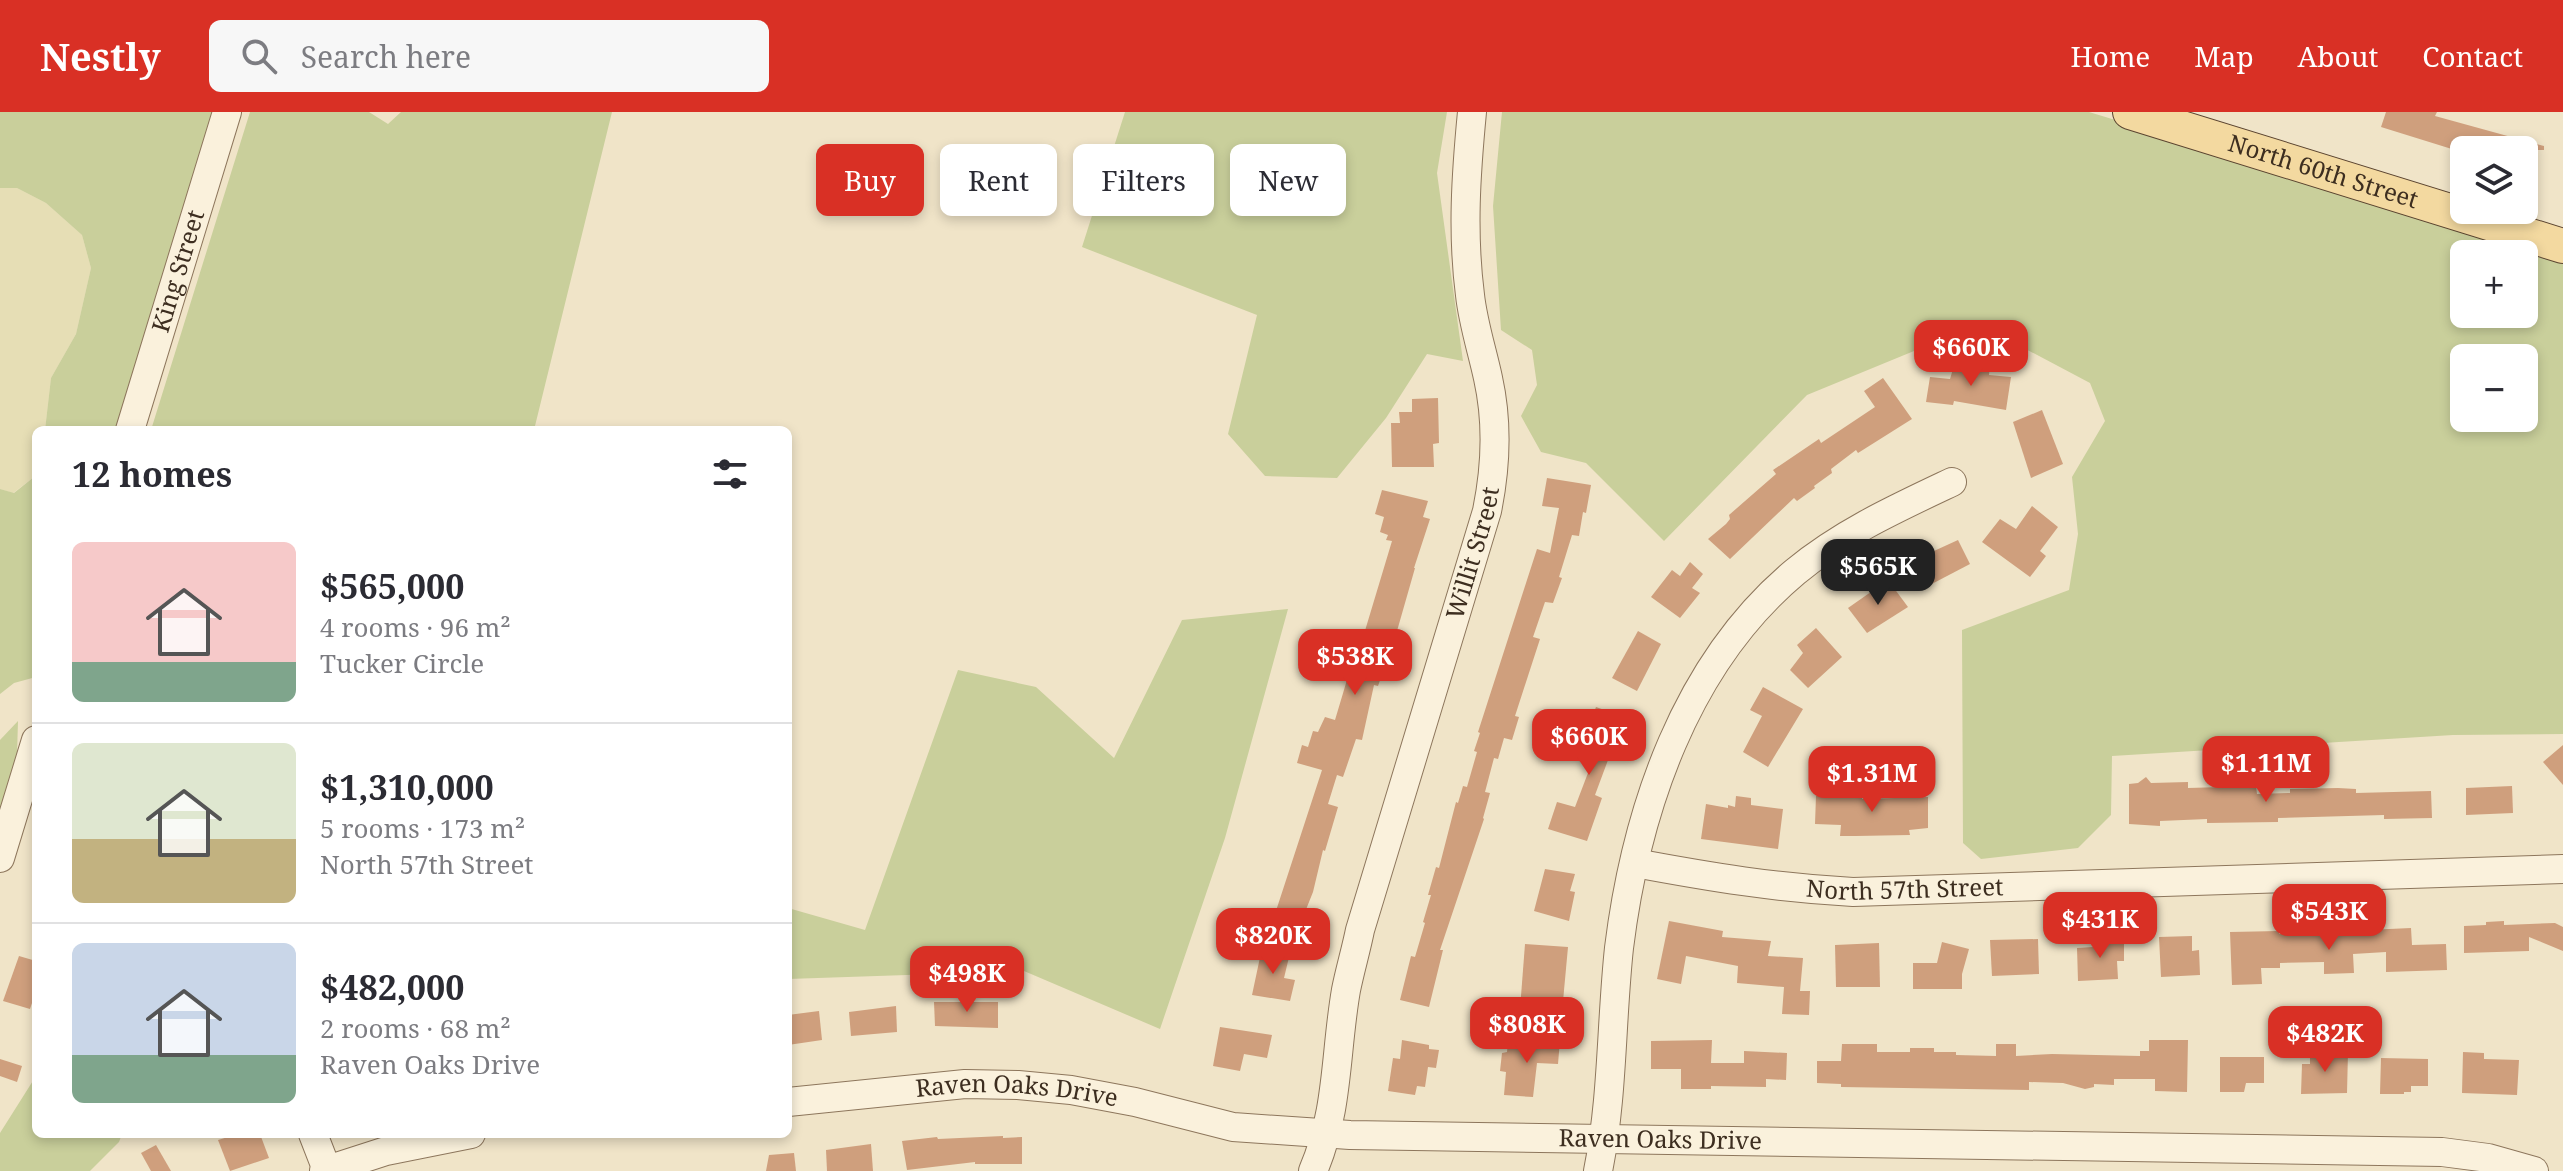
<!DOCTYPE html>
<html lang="en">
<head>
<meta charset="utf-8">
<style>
  body { margin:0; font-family:"Noto Serif",serif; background:#f7f7f7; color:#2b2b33; height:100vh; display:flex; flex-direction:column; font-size:30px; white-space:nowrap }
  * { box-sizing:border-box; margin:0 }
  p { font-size:26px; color:#7c7c81 }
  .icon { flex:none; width:44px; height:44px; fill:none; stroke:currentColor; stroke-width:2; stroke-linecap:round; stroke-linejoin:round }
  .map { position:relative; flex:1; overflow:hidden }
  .panel { position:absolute; left:32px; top:314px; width:760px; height:712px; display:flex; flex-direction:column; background:#fff; border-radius:12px; box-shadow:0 4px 12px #0003 }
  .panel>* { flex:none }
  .banner { position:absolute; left:816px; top:32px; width:760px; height:72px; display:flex; gap:16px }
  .fabs { position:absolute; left:2450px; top:24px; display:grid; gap:16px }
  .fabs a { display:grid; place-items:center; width:88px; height:88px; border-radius:12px; background:#fff; box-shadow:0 4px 12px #0003; font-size:40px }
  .price { position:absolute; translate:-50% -68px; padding:0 18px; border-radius:16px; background:#d93025; color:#fff; font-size:26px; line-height:52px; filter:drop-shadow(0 2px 4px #0008) }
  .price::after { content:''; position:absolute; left:50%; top:48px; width:24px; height:18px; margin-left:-12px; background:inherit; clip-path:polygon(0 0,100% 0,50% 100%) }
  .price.active { background:#222; color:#fff }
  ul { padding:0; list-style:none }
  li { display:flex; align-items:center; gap:24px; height:200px; padding:0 40px }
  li+li { border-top:2px solid #e1e1e2 }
  li span { display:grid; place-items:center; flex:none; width:224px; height:160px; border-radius:12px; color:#555 }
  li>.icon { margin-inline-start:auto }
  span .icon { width:96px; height:96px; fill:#fffc; stroke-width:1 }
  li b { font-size:34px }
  h2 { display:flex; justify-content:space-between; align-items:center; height:96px; padding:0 40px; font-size:34px }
  .chip { padding:0 28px; border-radius:12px; background:#fff; box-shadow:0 4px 12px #0003; font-size:28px; line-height:72px }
  .chip.active { background:#d93025; color:#fff }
  header { display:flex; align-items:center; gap:48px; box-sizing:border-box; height:112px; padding:0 40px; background:#d93025; color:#fff }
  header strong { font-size:38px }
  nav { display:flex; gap:44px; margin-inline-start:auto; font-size:28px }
  .search { width:560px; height:72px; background:#f7f7f7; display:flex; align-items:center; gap:20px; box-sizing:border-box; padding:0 28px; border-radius:12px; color:#7c7c81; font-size:30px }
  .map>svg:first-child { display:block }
  .farmland { fill:#e6deb5 }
  .green { fill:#c9cf9b; fill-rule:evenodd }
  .building { fill:#cf9f7d }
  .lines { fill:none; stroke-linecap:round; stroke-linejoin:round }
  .minor-casing { stroke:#8d765c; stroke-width:30 }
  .major-casing { stroke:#5b4430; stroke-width:36 }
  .minor { stroke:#faf1dc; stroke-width:28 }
  .major { stroke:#f3d9a0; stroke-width:34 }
  .labels { text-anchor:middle; stroke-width:8; stroke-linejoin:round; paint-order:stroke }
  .street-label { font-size:24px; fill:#3d2e20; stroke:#f7eed8 }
</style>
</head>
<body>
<header>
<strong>Nestly</strong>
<div class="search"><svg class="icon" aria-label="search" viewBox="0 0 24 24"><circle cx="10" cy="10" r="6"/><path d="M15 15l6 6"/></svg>Search here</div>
<nav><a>Home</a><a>Map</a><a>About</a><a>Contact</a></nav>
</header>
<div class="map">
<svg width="2563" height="1059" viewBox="0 0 2563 1059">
  <rect width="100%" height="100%" fill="#f0e4c8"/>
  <path class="farmland" d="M0 76H17L46 91 82 123 91 156 76 222 51 266 45 318H36L34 365 13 381 0 377Z"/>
  <g class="green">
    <path d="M0 0H215L118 318H45L51 266 76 222 91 156 82 123 46 91 17 76H0Z"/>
    <path d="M250 0H369L388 12 401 0H612L534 318H151Z"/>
    <path d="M1125 0H1447L1437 61 1463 249 1427 242 1386 306 1337 366 1265 364 1228 322 1257 203 1082 135Z"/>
    <path d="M1502 0H2089L2563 144V622L2453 623 2112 644 2111 703 2078 736 1981 747 1963 731 1962 518 2069 478 2078 422 2072 365 2105 309 2090 271 2020 234 1914 239 1807 283 1664 429 1586 351 1541 340 1521 304 1537 273 1532 238 1501 218 1493 94ZM2464 142H2524V202H2464ZM2464 246H2524V306H2464Z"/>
    <path d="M36 357V565L14 571 0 582V377L14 381 34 365Z"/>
    <path d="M1288 497 1225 726 1160 917 1024 859 788 867V796L865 818 958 558 1036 575 1114 646 1182 508Z"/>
    <path d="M18 609 17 643 0 698V628Z"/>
    <path d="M36 964V1022H122L119 1030 90 1059H0V1021Z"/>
  </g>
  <g class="building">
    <path d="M2386 0H2437L2435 4 2544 34V38H2455L2381 15Z"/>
    <path d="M1968 249 1990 252 1989 263 2011 265 2006 298 1954 289 1953 293 1926 290 1930 265 1950 267 1953 257 1966 259Z"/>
    <path d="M1883 266 1912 307 1858 341 1856 338 1831 357 1832 361 1814 374 1815 376 1797 389 1794 386 1730 447 1708 427 1726 412 1730 407 1729 403 1776 362 1773 358 1819 327 1821 331 1875 295 1864 279Z"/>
    <path d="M1438 286 1439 331 1433 332 1434 355H1392L1391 311H1400L1399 300H1412V287Z"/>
    <path d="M2042 298 2063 352 2031 366 2013 310Z"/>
    <path d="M1547 366 1591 373 1586 401 1583 400 1579 424 1572 423 1559 465 1562 466 1553 491 1545 490 1533 525 1540 527 1515 604 1519 605 1512 628 1504 626 1498 647 1494 646 1485 680 1490 681 1483 706 1484 707 1440 838H1443L1429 895 1400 888 1411 844 1415 845 1425 811 1423 810 1431 783H1428L1436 755 1439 756 1456 690 1458 691 1463 674 1467 675 1477 640 1474 639 1480 621 1478 620 1537 437 1550 441 1559 396 1542 394Z"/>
    <path d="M1382 378 1428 389 1423 405 1430 407 1414 456H1415L1397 519 1378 574 1374 573 1362 628 1356 627 1343 665 1337 663 1328 692 1338 695 1325 739 1323 738 1313 780 1299 815H1293L1273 808 1322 658 1297 651 1302 633 1308 635 1313 619 1318 620 1325 605 1335 608 1361 521 1364 522 1392 429 1386 428 1388 423 1380 420 1384 405 1375 402Z"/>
    <path d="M2032 394 2058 415 2040 439 2046 444 2030 465 1982 430 2000 407 2016 417Z"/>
    <path d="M1958 428 1970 452 1926 475 1912 449Z"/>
    <path d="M1690 450 1703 462 1692 476 1700 481 1680 506 1651 485 1672 458 1680 464Z"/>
    <path d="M1888 468 1908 495 1867 521 1848 496Z"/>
    <path d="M1816 516 1842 545 1808 576 1790 558 1803 541 1797 533Z"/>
    <path d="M1638 519 1661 532 1637 579 1612 566Z"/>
    <path d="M1763 575 1803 597 1768 655 1743 640 1762 604 1750 598Z"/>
    <path d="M1596 595 1624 605 1595 683 1602 686 1587 729 1548 717 1557 690 1575 695 1591 653 1576 648Z"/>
    <path d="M2563 633V673L2543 650Z"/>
    <path d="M2146 665 2151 671 2188 670V676L2256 674 2257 682 2290 681V677L2338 676 2356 677V681L2431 679 2432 706 2384 707V703L2278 706V710L2207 711V707L2160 709V714L2129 712V672L2138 671Z"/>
    <path d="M2512 674 2513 701 2466 703V676Z"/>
    <path d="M1843 676 1863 677 1862 687 1928 685V716L1909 718 1910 723 1856 724H1840L1841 713 1815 712 1816 684 1842 685Z"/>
    <path d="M1736 684 1751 686V693L1783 697 1778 737 1701 727 1706 692 1728 696V693L1735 695Z"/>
    <path d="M1545 757 1575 762 1570 779 1575 780 1569 809 1534 799Z"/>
    <path d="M1669 809 1723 819 1722 825 1771 829 1768 844 1803 846 1800 879H1810L1809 903 1782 902 1784 875 1737 871 1738 854 1686 844 1681 872 1657 867Z"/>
    <path d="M2504 809V813L2555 811 2563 815V839L2529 825V839L2464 841V814L2486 813V810Z"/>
    <path d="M2411 816 2412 833 2446 832 2447 858 2386 860V840L2353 842 2354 861 2324 862V850L2280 851V856H2261L2262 872 2232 873 2230 820 2279 819V822Z"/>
    <path d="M2192 824V839L2199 838 2200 863 2161 865 2159 825Z"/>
    <path d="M2124 826V849H2117L2118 867 2078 869 2077 836 2093 835 2092 827Z"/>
    <path d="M2038 827 2039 862 1992 864 1990 828Z"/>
    <path d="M1942 830 1969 837 1962 862V877H1913V851H1937Z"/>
    <path d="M1879 831 1880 875H1836L1835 833Z"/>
    <path d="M1525 832 1568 835 1562 900 1520 897Z"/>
    <path d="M1262 836 1290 841 1284 866 1295 868 1290 889 1252 883Z"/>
    <path d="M19 844 36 849V879L30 897 3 889Z"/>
    <path d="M934 890H998V916L935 914Z"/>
    <path d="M896 894 897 920 851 924 849 900Z"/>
    <path d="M819 899 822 928 788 933V903Z"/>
    <path d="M1220 915 1272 923 1267 946 1244 942 1240 959 1213 954Z"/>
    <path d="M1538 927 1560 928 1558 952 1537 951 1533 985 1504 983 1506 960 1500 959 1502 941 1507 940 1508 930 1537 931Z"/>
    <path d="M1402 928 1429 933V937L1439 938 1436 956 1428 955 1425 975 1417 974 1415 983 1388 979 1393 946 1400 947Z"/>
    <path d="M1712 928 1711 951H1744V939L1787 941 1786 968 1766 967V975L1711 974V977H1681V957H1651V929Z"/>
    <path d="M2149 928H2188L2187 980 2155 979V967H2114V973L2094 972V975L2085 977 2063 971 2029 970V978L1841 975V972L1817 971V949H1841L1842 932H1877V940H1910V936H1934V940H1956V943L1996 944V932H2016V944L2052 942 2140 944V939H2149Z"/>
    <path d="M2310 940H2348L2347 981 2301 982 2302 952H2310Z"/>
    <path d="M2463 940 2484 941V947L2519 948 2517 983 2462 981Z"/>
    <path d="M2220 945H2264V971H2246L2244 980H2220Z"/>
    <path d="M2381 946 2428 947V974H2411V980H2404V982H2380Z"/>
    <path d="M0 947 22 954 17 970 0 964Z"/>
    <path d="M238 1022H260L269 1046 230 1059 218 1028Z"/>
    <path d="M1003 1024V1026L1022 1025V1052H975V1050L907 1058 902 1029 937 1025 938 1027Z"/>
    <path d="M871 1032 873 1059H827L826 1038Z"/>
    <path d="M156 1033 171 1059H151L141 1041Z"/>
    <path d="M794 1041 796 1059H766L769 1043Z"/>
  </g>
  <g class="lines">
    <defs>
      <g id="minor">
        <path id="s1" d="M130 318 227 0"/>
        <path d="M0 746 36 628"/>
        <path id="s2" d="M1635 751C1710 765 1777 776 1853 780L2563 757"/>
        <path id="s3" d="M788 990 965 972 1018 973 1071 978 1135 990 1233 1015 1350 1023 2442 1040 2488 1046 2534 1059"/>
        <path d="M313 1022 327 1058"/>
        <path d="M324 1059 386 1039 471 1022"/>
        <path id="s4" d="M1313 1059C1339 998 1335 941 1346 878 1350 858 1356 838 1360 818L1487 399C1496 355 1498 311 1488 266 1482 238 1473 211 1470 183 1462 121 1466 62 1472 0"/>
        <path d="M1598 1059C1613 985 1611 910 1619 836 1636 699 1685 552 1795 460 1842 421 1897 396 1952 370"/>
      </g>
      <g id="major">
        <path id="s5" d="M2130 0 2563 134"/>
      </g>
    </defs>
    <use href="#minor" class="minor-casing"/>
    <use href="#major" class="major-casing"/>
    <use href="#minor" class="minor"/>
    <use href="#major" class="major"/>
  </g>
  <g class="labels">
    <g class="street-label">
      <text dy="8" stroke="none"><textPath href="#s5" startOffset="202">North 60th Street</textPath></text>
      <text dy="8" stroke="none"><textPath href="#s1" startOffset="166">King Street</textPath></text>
      <text dy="8" stroke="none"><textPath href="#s4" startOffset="640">Willit Street</textPath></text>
      <text dy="8" stroke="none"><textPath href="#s2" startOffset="272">North 57th Street</textPath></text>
      <text dy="8" stroke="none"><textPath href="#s3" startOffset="230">Raven Oaks Drive</textPath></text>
      <text dy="8" stroke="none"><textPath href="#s3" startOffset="878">Raven Oaks Drive</textPath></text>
    </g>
  </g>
</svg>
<div class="fabs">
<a><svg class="icon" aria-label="layers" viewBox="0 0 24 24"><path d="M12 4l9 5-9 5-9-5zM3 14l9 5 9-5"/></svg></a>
<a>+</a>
<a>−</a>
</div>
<b class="price" style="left:1971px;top:276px">$660K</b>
<b class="price active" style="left:1878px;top:495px">$565K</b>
<b class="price" style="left:1355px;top:585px">$538K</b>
<b class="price" style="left:1589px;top:665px">$660K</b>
<b class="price" style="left:2266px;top:692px">$1.11M</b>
<b class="price" style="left:1872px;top:702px">$1.31M</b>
<b class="price" style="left:2329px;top:840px">$543K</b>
<b class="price" style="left:2100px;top:848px">$431K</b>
<b class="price" style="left:1273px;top:864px">$820K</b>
<b class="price" style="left:967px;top:902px">$498K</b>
<b class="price" style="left:1527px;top:953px">$808K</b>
<b class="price" style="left:2325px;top:962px">$482K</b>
<div class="banner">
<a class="chip active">Buy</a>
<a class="chip">Rent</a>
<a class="chip">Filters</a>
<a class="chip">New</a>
</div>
<section class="panel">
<h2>12 homes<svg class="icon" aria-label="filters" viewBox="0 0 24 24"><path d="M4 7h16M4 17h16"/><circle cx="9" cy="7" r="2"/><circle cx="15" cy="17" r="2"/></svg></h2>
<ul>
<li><span style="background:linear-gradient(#f6c9c9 75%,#7fa58c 0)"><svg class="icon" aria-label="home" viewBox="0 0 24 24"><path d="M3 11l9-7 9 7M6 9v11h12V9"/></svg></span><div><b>$565,000</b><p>4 rooms · 96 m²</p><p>Tucker Circle</p></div></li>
<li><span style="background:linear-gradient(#dfe7d0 60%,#c2b280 0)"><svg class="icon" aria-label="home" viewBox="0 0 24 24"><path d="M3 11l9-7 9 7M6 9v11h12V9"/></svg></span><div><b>$1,310,000</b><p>5 rooms · 173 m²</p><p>North 57th Street</p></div></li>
<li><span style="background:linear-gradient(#c9d6e8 70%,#7fa58c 0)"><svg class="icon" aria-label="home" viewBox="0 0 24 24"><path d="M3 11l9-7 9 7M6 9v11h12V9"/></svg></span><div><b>$482,000</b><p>2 rooms · 68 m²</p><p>Raven Oaks Drive</p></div></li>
</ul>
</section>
</div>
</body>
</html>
